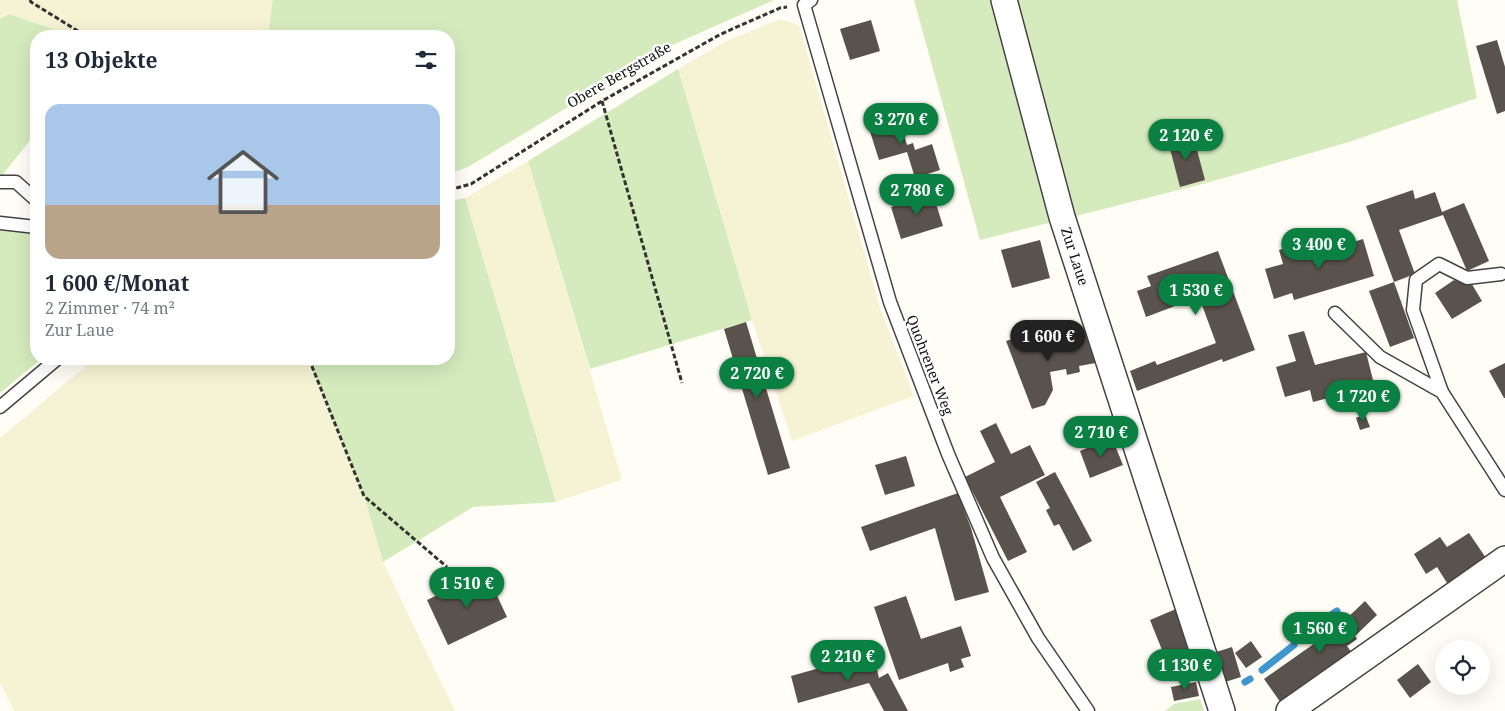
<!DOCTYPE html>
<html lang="de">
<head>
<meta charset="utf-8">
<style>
  body { margin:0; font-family:"Noto Serif",serif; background:#f2f2f3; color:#1f2937; height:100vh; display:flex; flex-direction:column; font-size:19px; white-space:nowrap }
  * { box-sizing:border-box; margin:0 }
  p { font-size:16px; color:#747a83 }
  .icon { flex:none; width:28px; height:28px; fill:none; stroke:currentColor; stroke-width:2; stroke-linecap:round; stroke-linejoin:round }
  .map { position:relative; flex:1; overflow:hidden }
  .panel { position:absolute; left:30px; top:30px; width:425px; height:335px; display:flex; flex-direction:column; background:#fff; border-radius:20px; box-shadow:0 5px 20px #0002 }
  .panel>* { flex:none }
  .tools { position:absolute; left:1435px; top:640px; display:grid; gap:10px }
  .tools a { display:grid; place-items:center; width:55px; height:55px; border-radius:50%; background:#fff; box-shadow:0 5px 20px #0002; font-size:25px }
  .price { position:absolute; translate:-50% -42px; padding:0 11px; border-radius:18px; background:#0b8043; color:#fff; font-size:16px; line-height:32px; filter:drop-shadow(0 1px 2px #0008) }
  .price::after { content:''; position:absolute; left:50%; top:30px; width:15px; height:11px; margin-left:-8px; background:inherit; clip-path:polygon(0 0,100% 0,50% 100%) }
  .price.active { background:#222; color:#fff }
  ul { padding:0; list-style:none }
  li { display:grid; align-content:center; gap:10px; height:265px; padding:0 15px }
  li+li { border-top:1px solid #e0e1e3 }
  li span { display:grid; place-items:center; height:155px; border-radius:15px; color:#555 }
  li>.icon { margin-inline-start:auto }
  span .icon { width:90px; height:90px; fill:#fffc; stroke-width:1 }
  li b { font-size:21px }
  h2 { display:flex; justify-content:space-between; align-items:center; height:60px; padding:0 15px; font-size:21px }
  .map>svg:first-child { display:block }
  .farmland { fill:#f6f3d4 }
  .green { fill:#d5ebbd }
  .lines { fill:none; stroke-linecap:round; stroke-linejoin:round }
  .stream { stroke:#3f96cf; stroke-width:7 }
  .building { fill:#5a524d }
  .service-casing { stroke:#444; stroke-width:15 }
  .minor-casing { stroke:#444; stroke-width:28 }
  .path { stroke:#333; stroke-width:3; stroke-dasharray:5 2.5; stroke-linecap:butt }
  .service { stroke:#fff; stroke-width:12 }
  .minor { stroke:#fff; stroke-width:25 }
  .labels { text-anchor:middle; stroke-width:5; stroke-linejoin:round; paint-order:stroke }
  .street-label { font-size:14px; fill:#111; stroke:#fff }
</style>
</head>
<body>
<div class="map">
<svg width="1505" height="711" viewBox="0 0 1505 711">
  <rect width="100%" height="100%" fill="#fffdf5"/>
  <g class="farmland">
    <path d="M0 0H273V8L268 36H73L9 14 0 19Z"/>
    <path d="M780 19 799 25 880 308 914 396 792 441 752 320 678 69 726 41Z"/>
    <path d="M528 161 622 480 556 502 465 198Z"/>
    <path d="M94 359H309L364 496 383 562 455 711H14L0 683V438Z"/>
  </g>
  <g class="green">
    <path d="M273 0H774L670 46 468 167 449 174V36H268Z"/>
    <path d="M914 0H997L1057 221 980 240Z"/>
    <path d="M1014 0H1457L1477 98 1349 142 1210 182 1072 217Z"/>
    <path d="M9 14 73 36H36V133L0 178V19Z"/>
    <path d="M678 69 752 320 590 369 528 161Z"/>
    <path d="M465 198 556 502 473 507 383 562 364 496 309 359H449V201Z"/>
    <path d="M0 223 36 227V359H41L0 393Z"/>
    <path d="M1200 699 1204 711H1165L1174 704Z"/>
  </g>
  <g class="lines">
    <g class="stream">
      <path d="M1328 617 1337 611"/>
      <path d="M1308 634 1325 620"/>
      <path d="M1262 670 1294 645"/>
      <path d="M1245 682 1250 679"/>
    </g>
  </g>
  <g class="building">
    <path d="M871 20 880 51 850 60 840 29Z"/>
    <path d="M1497 40 1505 67V111L1497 114 1476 46Z"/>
    <path d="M897 112 907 145 913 143 915 150 932 144 940 170 915 178 907 152 879 160 867 122Z"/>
    <path d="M1193 135 1205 180 1180 187 1168 141Z"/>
    <path d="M1413 190 1415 199 1435 192 1442 212 1464 203 1489 261 1467 271 1443 215 1399 230 1415 274 1394 282 1366 206Z"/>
    <path d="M933 194 943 226 901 239 891 207Z"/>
    <path d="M1363 239 1374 276 1294 300 1292 293 1274 299 1265 269 1283 264 1279 250 1300 243 1304 257Z"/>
    <path d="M1040 240 1050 278 1012 288 1001 250Z"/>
    <path d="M1218 251 1255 350 1223 362 1222 359 1137 391 1130 371 1155 361 1157 365 1216 343 1199 297 1146 317 1137 291 1151 286 1147 276Z"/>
    <path d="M1454 280 1465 284 1470 281 1482 301 1452 319 1435 293Z"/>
    <path d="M1394 282 1414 338 1390 347 1369 291Z"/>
    <path d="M746 322 790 468 768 475 724 329Z"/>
    <path d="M1304 331 1315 365 1366 352 1374 384 1346 392 1348 402 1338 404 1336 396 1313 402 1310 390 1285 397 1276 367 1296 361 1288 335Z"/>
    <path d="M1036 332 1040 342 1090 332 1096 363 1079 366 1080 372 1067 375 1066 369 1050 372 1053 390 1045 405 1032 409 1006 341Z"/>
    <path d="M1505 363V398H1504L1489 371Z"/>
    <path d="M1365 414 1370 427 1360 430 1356 418Z"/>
    <path d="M996 423 1011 454 1030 445 1045 475 1000 497 1027 552 1008 561 965 477 995 462 980 431Z"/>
    <path d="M1112 438 1123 465 1090 478 1080 451Z"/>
    <path d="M906 456 915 486 885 495 875 465Z"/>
    <path d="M1055 472 1092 541 1073 551 1059 524 1054 526 1046 510 1050 508 1036 482Z"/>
    <path d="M958 493 971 528 989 592 955 601 935 528 870 551 861 527Z"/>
    <path d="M1469 533 1486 558 1447 583 1437 567 1426 574 1414 554 1440 537 1447 547Z"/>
    <path d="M486 572 507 617 448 645 427 600Z"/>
    <path d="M906 596 921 639 961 626 971 656 961 659 964 667 950 672 948 663 899 680 874 607Z"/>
    <path d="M1365 601 1377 615 1355 636 1357 639 1347 646 1352 653 1281 703 1264 679 1335 629 1328 619 1338 612 1344 621Z"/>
    <path d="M1176 609 1193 652 1188 654 1193 666 1172 675 1150 620Z"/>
    <path d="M1251 641 1262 657 1246 668 1235 653Z"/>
    <path d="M1232 647 1241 677 1222 683 1213 653Z"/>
    <path d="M873 653 879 678 888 673 908 711H884L869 683 798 703 791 676Z"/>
    <path d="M1418 664 1431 682 1410 698 1397 680Z"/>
    <path d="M1196 682 1199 696 1174 701 1171 687Z"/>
  </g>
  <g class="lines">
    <defs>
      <g id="service">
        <path d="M811 0 804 5 890 302 948 454 993 558 1038 638 1088 711"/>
        <path d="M0 182H16L36 200"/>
        <path d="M0 223 36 227"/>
        <path d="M1335 313 1380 357 1442 392 1505 490"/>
        <path d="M1442 392 1413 310 1416 280 1439 264 1467 278 1501 274"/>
        <path d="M0 407 57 359"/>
      </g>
      <g id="minor">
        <path id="s1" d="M1004 0 1062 217 1222 711"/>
        <path d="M1289 711 1505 559"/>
      </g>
    </defs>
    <use href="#service" class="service-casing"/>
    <use href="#minor" class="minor-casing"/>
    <g class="path">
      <path d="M30 0 31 2 86 36"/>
      <path d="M602 101 682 383"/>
      <path d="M449 190 471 184 602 101 721 34 780 8 787 7"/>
      <path d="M309 359 364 496 447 567"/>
    </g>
    <use href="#service" class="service"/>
    <use href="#minor" class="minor"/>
  </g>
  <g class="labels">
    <g class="street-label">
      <text transform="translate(619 75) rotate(-30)" y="5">Obere Bergstraße</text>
      <text dy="5" stroke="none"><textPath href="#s1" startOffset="266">Zur Laue</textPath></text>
      <text transform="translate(930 365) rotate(69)" y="5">Quohrener Weg</text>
    </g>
  </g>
</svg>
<div class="tools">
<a><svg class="icon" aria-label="locate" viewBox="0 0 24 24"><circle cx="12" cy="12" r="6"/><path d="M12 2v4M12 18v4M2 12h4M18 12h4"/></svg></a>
</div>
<b class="price" style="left:901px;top:145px">3 270 €</b>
<b class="price" style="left:1186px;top:161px">2 120 €</b>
<b class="price" style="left:917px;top:216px">2 780 €</b>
<b class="price" style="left:1319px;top:270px">3 400 €</b>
<b class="price" style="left:1196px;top:316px">1 530 €</b>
<b class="price active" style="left:1048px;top:362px">1 600 €</b>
<b class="price" style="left:757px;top:399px">2 720 €</b>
<b class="price" style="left:1363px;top:422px">1 720 €</b>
<b class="price" style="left:1101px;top:458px">2 710 €</b>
<b class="price" style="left:467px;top:609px">1 510 €</b>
<b class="price" style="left:1320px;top:654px">1 560 €</b>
<b class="price" style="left:848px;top:682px">2 210 €</b>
<b class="price" style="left:1185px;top:691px">1 130 €</b>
<section class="panel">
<h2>13 Objekte<svg class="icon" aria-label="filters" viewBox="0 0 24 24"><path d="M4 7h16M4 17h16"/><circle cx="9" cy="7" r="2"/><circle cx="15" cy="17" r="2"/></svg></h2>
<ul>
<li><span style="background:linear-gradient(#a9c7e8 65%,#b9a48a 0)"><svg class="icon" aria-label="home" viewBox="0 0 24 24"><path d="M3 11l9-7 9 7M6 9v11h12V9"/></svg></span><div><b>1 600 €/Monat</b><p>2 Zimmer · 74 m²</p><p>Zur Laue</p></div></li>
</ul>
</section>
</div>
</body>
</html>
